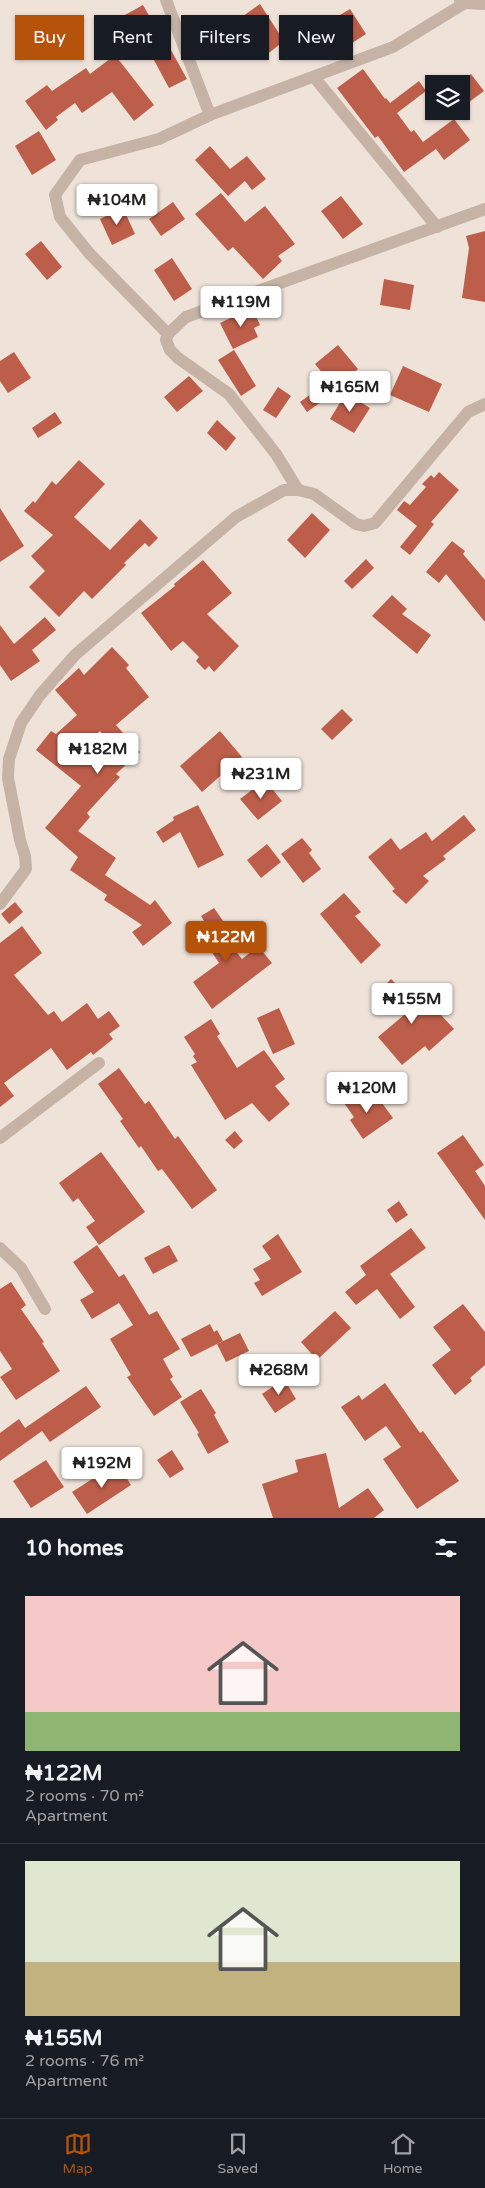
<!DOCTYPE html>
<html lang="en">
<head>
<meta charset="utf-8">
<style>
  body { margin:0; font-family:"Varela Round",sans-serif; background:#20242c; color:#f1f3f6; height:100vh; display:flex; flex-direction:column; font-size:19px; white-space:nowrap }
  * { box-sizing:border-box; margin:0 }
  p { font-size:16px; color:#9ea1a6 }
  .icon { flex:none; width:28px; height:28px; fill:none; stroke:currentColor; stroke-width:2; stroke-linecap:round; stroke-linejoin:round }
  .map { position:relative; height:1518px; overflow:hidden }
  .sheet { display:flex; flex-direction:column; background:#171b24; flex:1 }
  .sheet>* { flex:none }
  .guide { position:absolute; left:15px; top:15px; width:455px; height:45px; display:flex; gap:10px }
  .fabs { position:absolute; left:425px; top:75px; display:grid; gap:10px }
  .fabs a { display:grid; place-items:center; width:45px; height:45px; border-radius:0px; background:#171b24; box-shadow:0 1px 4px #0004; font-size:25px }
  .price { position:absolute; translate:-50% -42px; padding:0 11px; border-radius:5px; background:#fff; color:#222; font-size:16px; line-height:32px; filter:drop-shadow(0 1px 2px #0008) }
  .price::after { content:''; position:absolute; left:50%; top:30px; width:15px; height:11px; margin-left:-8px; background:inherit; clip-path:polygon(0 0,100% 0,50% 100%) }
  .price.on { background:#b45309; color:#fff }
  ul { padding:0; list-style:none }
  li { display:grid; align-content:center; gap:10px; height:265px; padding:0 25px }
  li+li { border-top:1px solid #363941 }
  li span { display:grid; place-items:center; height:155px; border-radius:0px; color:#555 }
  li>.icon { margin-inline-start:auto }
  span .icon { width:90px; height:90px; fill:#fffc; stroke-width:1 }
  li b { font-size:21px }
  h2 { display:flex; justify-content:space-between; align-items:center; height:60px; padding:0 25px; font-size:21px }
  .chip { padding:0 18px; border-radius:0px; background:#171b24; box-shadow:0 1px 4px #0004; font-size:18px; line-height:45px }
  .chip.on { background:#b45309; color:#fff }
  .tab-bar { display:flex; justify-content:space-around; align-items:center; height:70px; border-top:1px solid #363941; background:#171b24; font-size:14px; color:#9ea1a6 }
  .tab-bar a { display:grid; justify-items:center; gap:2px }
  .tab-bar .on { color:#b45309 }
  .map>svg:first-child { display:block }
  .building { fill:#bc5e49; fill-rule:evenodd }
  .lines { fill:none; stroke-linecap:round; stroke-linejoin:round }
  .minor { stroke:#c6b3a6; stroke-width:12 }
</style>
</head>
<body>
<div class="map">
<svg width="485" height="1518" viewBox="0 0 485 1518">
  <rect width="100%" height="100%" fill="#efe3d9"/>
  <g class="building">
    <path d="M260 4 284 41 265 56 239 19Z"/>
    <path d="M143 5 164 42 166 41 187 79 169 88 141 36 128 44 114 21Z"/>
    <path d="M350 9 366 34 346 47 330 21Z"/>
    <path d="M115 55 154 105 134 121 112 92 82 113 75 103 56 117 58 120 46 130 25 101 47 85 52 91 86 68 90 74Z"/>
    <path d="M363 69 385 99 386 98 390 103 419 81 426 91 397 113 411 132 414 130 423 142 454 119 470 140 444 160 436 149 404 172 378 136 375 138 337 88Z"/>
    <path d="M471 74 484 91 461 108V82Z"/>
    <path d="M39 131 56 160 32 175 15 146Z"/>
    <path d="M210 146 230 169 247 156 266 179 252 190 245 181 228 196 195 160Z"/>
    <path d="M221 193 245 222 265 206 295 244 278 256 282 261 263 279 233 247 228 251 195 214Z"/>
    <path d="M341 196 363 224 343 239 321 211Z"/>
    <path d="M173 202 185 219 161 236 149 219Z"/>
    <path d="M123 208 135 234 112 245 100 219Z"/>
    <path d="M485 231V302L462 298 469 248 466 236Z"/>
    <path d="M41 241 62 267 47 280 25 254Z"/>
    <path d="M172 258 192 289 174 301 154 270Z"/>
    <path d="M384 279 414 285 410 310 380 305Z"/>
    <path d="M252 308 260 325 254 328 258 337 233 349 220 323Z"/>
    <path d="M338 345 358 369 336 387 339 389 307 412 300 402 318 389 313 383 324 375 315 364Z"/>
    <path d="M234 350 256 386 241 396 218 360Z"/>
    <path d="M14 352 31 378 8 393 0 381V361Z"/>
    <path d="M403 366 442 384 429 412 390 395Z"/>
    <path d="M189 376 203 391 177 412 164 397Z"/>
    <path d="M278 387 291 396 276 418 263 410Z"/>
    <path d="M346 393 370 408 354 433 330 419Z"/>
    <path d="M55 412 62 423 38 438 32 428Z"/>
    <path d="M217 420 236 438 226 451 207 433Z"/>
    <path d="M79 460 105 484 74 517 110 550 140 519 158 538 149 547 145 543 124 563 126 565 92 599 84 591 59 617 29 587 45 571 31 556 53 535 24 511 33 501 35 503 52 481 56 485Z"/>
    <path d="M439 472 459 490 431 522 434 524 410 555 400 547 417 526 397 510 404 501 410 505 426 487 422 484 431 475 434 478Z"/>
    <path d="M0 508 24 546 0 562Z"/>
    <path d="M312 513 330 530 305 558 287 540Z"/>
    <path d="M452 541 465 551 463 554 485 580V622L446 574 439 583 426 572Z"/>
    <path d="M366 559 374 568 352 589 344 581Z"/>
    <path d="M203 560 232 593 207 614 239 646 214 672 209 666 205 670 196 661 199 657 183 641 171 651 141 613 175 586 174 584Z"/>
    <path d="M392 595 407 609 402 614 431 635 417 654 372 616Z"/>
    <path d="M45 617 56 630 32 650 40 661 11 681 0 665V625L14 644Z"/>
    <path d="M112 647 129 665 126 668 149 697 116 725 140 752 116 774 120 777 87 813 90 817 78 831 116 858 105 875 150 905 155 900 172 923 143 946 132 932 142 925 104 900 107 895 70 870 78 857 45 828 81 786 36 750 51 731 56 734 77 715 55 690 79 668 84 675ZM100 731 116 750 99 768 77 751Z"/>
    <path d="M342 709 353 720 332 740 321 729Z"/>
    <path d="M220 731 242 757 202 792 180 766Z"/>
    <path d="M265 780 282 801 258 820 240 799Z"/>
    <path d="M198 805 224 855 198 868 180 832 163 843 156 832 174 820 173 817Z"/>
    <path d="M464 815 476 830 443 856 446 859 423 876 429 881 406 904 392 891 395 889 368 857 391 838 400 850 426 832 432 841Z"/>
    <path d="M302 838 312 850 309 853 321 869 303 883 281 854Z"/>
    <path d="M267 844 281 862 261 878 247 860Z"/>
    <path d="M344 893 361 912 355 916 381 945 361 964 320 914Z"/>
    <path d="M15 902 23 912 9 924 1 914Z"/>
    <path d="M214 908 228 928 221 933 242 959 258 946 272 963 212 1009 193 982 219 963 197 930 206 924 201 916Z"/>
    <path d="M22 926 42 953 14 975 48 1015 54 1011 62 1022 87 1003 98 1019 109 1011 120 1026 109 1034 113 1039 93 1055 91 1052 67 1070 51 1048 4 1083 14 1096 0 1107V943Z"/>
    <path d="M391 979 419 1007 427 1000 454 1029 429 1051 425 1046 402 1065 378 1037 404 1015 379 991Z"/>
    <path d="M279 1008 295 1044 273 1054 257 1018Z"/>
    <path d="M211 1019 220 1034 217 1036 237 1068 264 1050 285 1079 275 1086 290 1104 269 1122 252 1103 225 1120 191 1065 197 1062 193 1056 195 1054 184 1037Z"/>
    <path d="M119 1068 145 1104 149 1101 175 1139 178 1136 217 1190 192 1209 162 1169 158 1171 141 1146 139 1148 120 1121 123 1119 98 1084Z"/>
    <path d="M362 1089 373 1104 379 1099 393 1118 363 1139 350 1120 354 1117 344 1103Z"/>
    <path d="M235 1131 243 1141 234 1149 225 1140Z"/>
    <path d="M463 1135 484 1165 475 1171 485 1186V1220L437 1153Z"/>
    <path d="M101 1152 145 1212 99 1245 86 1227 95 1221 78 1198 73 1202 59 1183Z"/>
    <path d="M399 1201 408 1215 396 1223 387 1210Z"/>
    <path d="M411 1228 426 1248 390 1274 415 1307 400 1319 377 1289 356 1305 345 1292 366 1275 360 1266Z"/>
    <path d="M278 1234 302 1272 262 1296 254 1283 260 1280 253 1269 271 1259 262 1246Z"/>
    <path d="M97 1245 119 1277 124 1274 149 1315 157 1311 180 1349 163 1359 173 1377 170 1379 182 1397 154 1416 127 1377 131 1375 110 1339 133 1325 119 1303 92 1319 80 1300 94 1292 73 1262Z"/>
    <path d="M169 1245 178 1261 153 1274 144 1258Z"/>
    <path d="M11 1282 26 1305 21 1309 44 1342 42 1343 60 1371 16 1400 0 1377 12 1369 0 1351V1289Z"/>
    <path d="M463 1304 485 1332V1365L470 1378 472 1381 455 1395 432 1365 451 1350 433 1327Z"/>
    <path d="M335 1311 351 1328 317 1360 301 1342Z"/>
    <path d="M210 1324 214 1332 217 1330 223 1341 191 1357 181 1339Z"/>
    <path d="M240 1333 249 1351 226 1362 217 1344Z"/>
    <path d="M284 1379 296 1399 275 1413 262 1394Z"/>
    <path d="M385 1383 420 1433 423 1431 459 1481 417 1509 383 1459 401 1447 386 1426 365 1441 341 1407 359 1395 362 1400Z"/>
    <path d="M86 1386 101 1407 50 1442 42 1431 0 1461V1433L19 1419 25 1428Z"/>
    <path d="M201 1389 216 1413 214 1415 229 1442 208 1454 197 1434 199 1433 180 1402Z"/>
    <path d="M172 1450 184 1469 170 1478 157 1460Z"/>
    <path d="M326 1453 339 1508 368 1488 384 1510 374 1518H273L262 1484 298 1472 295 1460Z"/>
    <path d="M46 1460 64 1487 31 1508 13 1481Z"/>
    <path d="M117 1463 131 1485 87 1514 72 1492Z"/>
  </g>
  <g class="lines">
    <g class="minor">
      <path d="M166 0 210 115"/>
      <path d="M460 0 465 3 485 4"/>
      <path d="M314 77 437 227"/>
      <path d="M168 334 89 253 60 217 55 195 80 160 159 139 210 115 393 47 465 3"/>
      <path d="M298 490 276 454 229 394 178 358 170 350 166 340 168 334 186 317 485 209"/>
      <path d="M0 904 26 869 25 856 20 840 8 778 9 759 21 723 40 695 75 655 236 517 284 490H298L314 494 356 524 364 526 375 523 468 412 485 404"/>
      <path d="M0 1138 99 1063"/>
      <path d="M0 1248 21 1268 45 1309"/>
    </g>
  </g>
</svg>
<div class="fabs">
<a><svg class="icon" aria-label="layers" viewBox="0 0 24 24"><path d="M12 4l9 5-9 5-9-5zM3 14l9 5 9-5"/></svg></a>
</div>
<b class="price" style="left:117px;top:226px">₦104M</b>
<b class="price" style="left:241px;top:328px">₦119M</b>
<b class="price" style="left:350px;top:413px">₦165M</b>
<b class="price" style="left:98px;top:775px">₦182M</b>
<b class="price" style="left:261px;top:800px">₦231M</b>
<b class="price on" style="left:226px;top:963px">₦122M</b>
<b class="price" style="left:412px;top:1025px">₦155M</b>
<b class="price" style="left:367px;top:1114px">₦120M</b>
<b class="price" style="left:279px;top:1396px">₦268M</b>
<b class="price" style="left:102px;top:1489px">₦192M</b>
<div class="guide">
<a class="chip on">Buy</a>
<a class="chip">Rent</a>
<a class="chip">Filters</a>
<a class="chip">New</a>
</div>
</div>
<section class="sheet">
<h2>10 homes<svg class="icon" aria-label="filters" viewBox="0 0 24 24"><path d="M4 7h16M4 17h16"/><circle cx="9" cy="7" r="2"/><circle cx="15" cy="17" r="2"/></svg></h2>
<ul>
<li><span style="background:linear-gradient(#f6c9c9 75%,#8fb573 0)"><svg class="icon" aria-label="home" viewBox="0 0 24 24"><path d="M3 11l9-7 9 7M6 9v11h12V9"/></svg></span><div><b>₦122M</b><p>2 rooms · 70 m²</p><p>Apartment</p></div></li>
<li><span style="background:linear-gradient(#dfe7d0 65%,#c2b280 0)"><svg class="icon" aria-label="home" viewBox="0 0 24 24"><path d="M3 11l9-7 9 7M6 9v11h12V9"/></svg></span><div><b>₦155M</b><p>2 rooms · 76 m²</p><p>Apartment</p></div></li>
</ul>
</section>
<nav class="tab-bar">
<a class="on"><svg class="icon" aria-label="map" viewBox="0 0 24 24"><path d="M3 6l6-2 6 2 6-2v14l-6 2-6-2-6 2zM9 4v14M15 6v14"/></svg>Map</a>
<a><svg class="icon" aria-label="saved" viewBox="0 0 24 24"><path d="M7 4h10v16l-5-4-5 4z"/></svg>Saved</a>
<a><svg class="icon" aria-label="home" viewBox="0 0 24 24"><path d="M3 11l9-7 9 7M6 9v11h12V9"/></svg>Home</a>
</nav>
</body>
</html>
